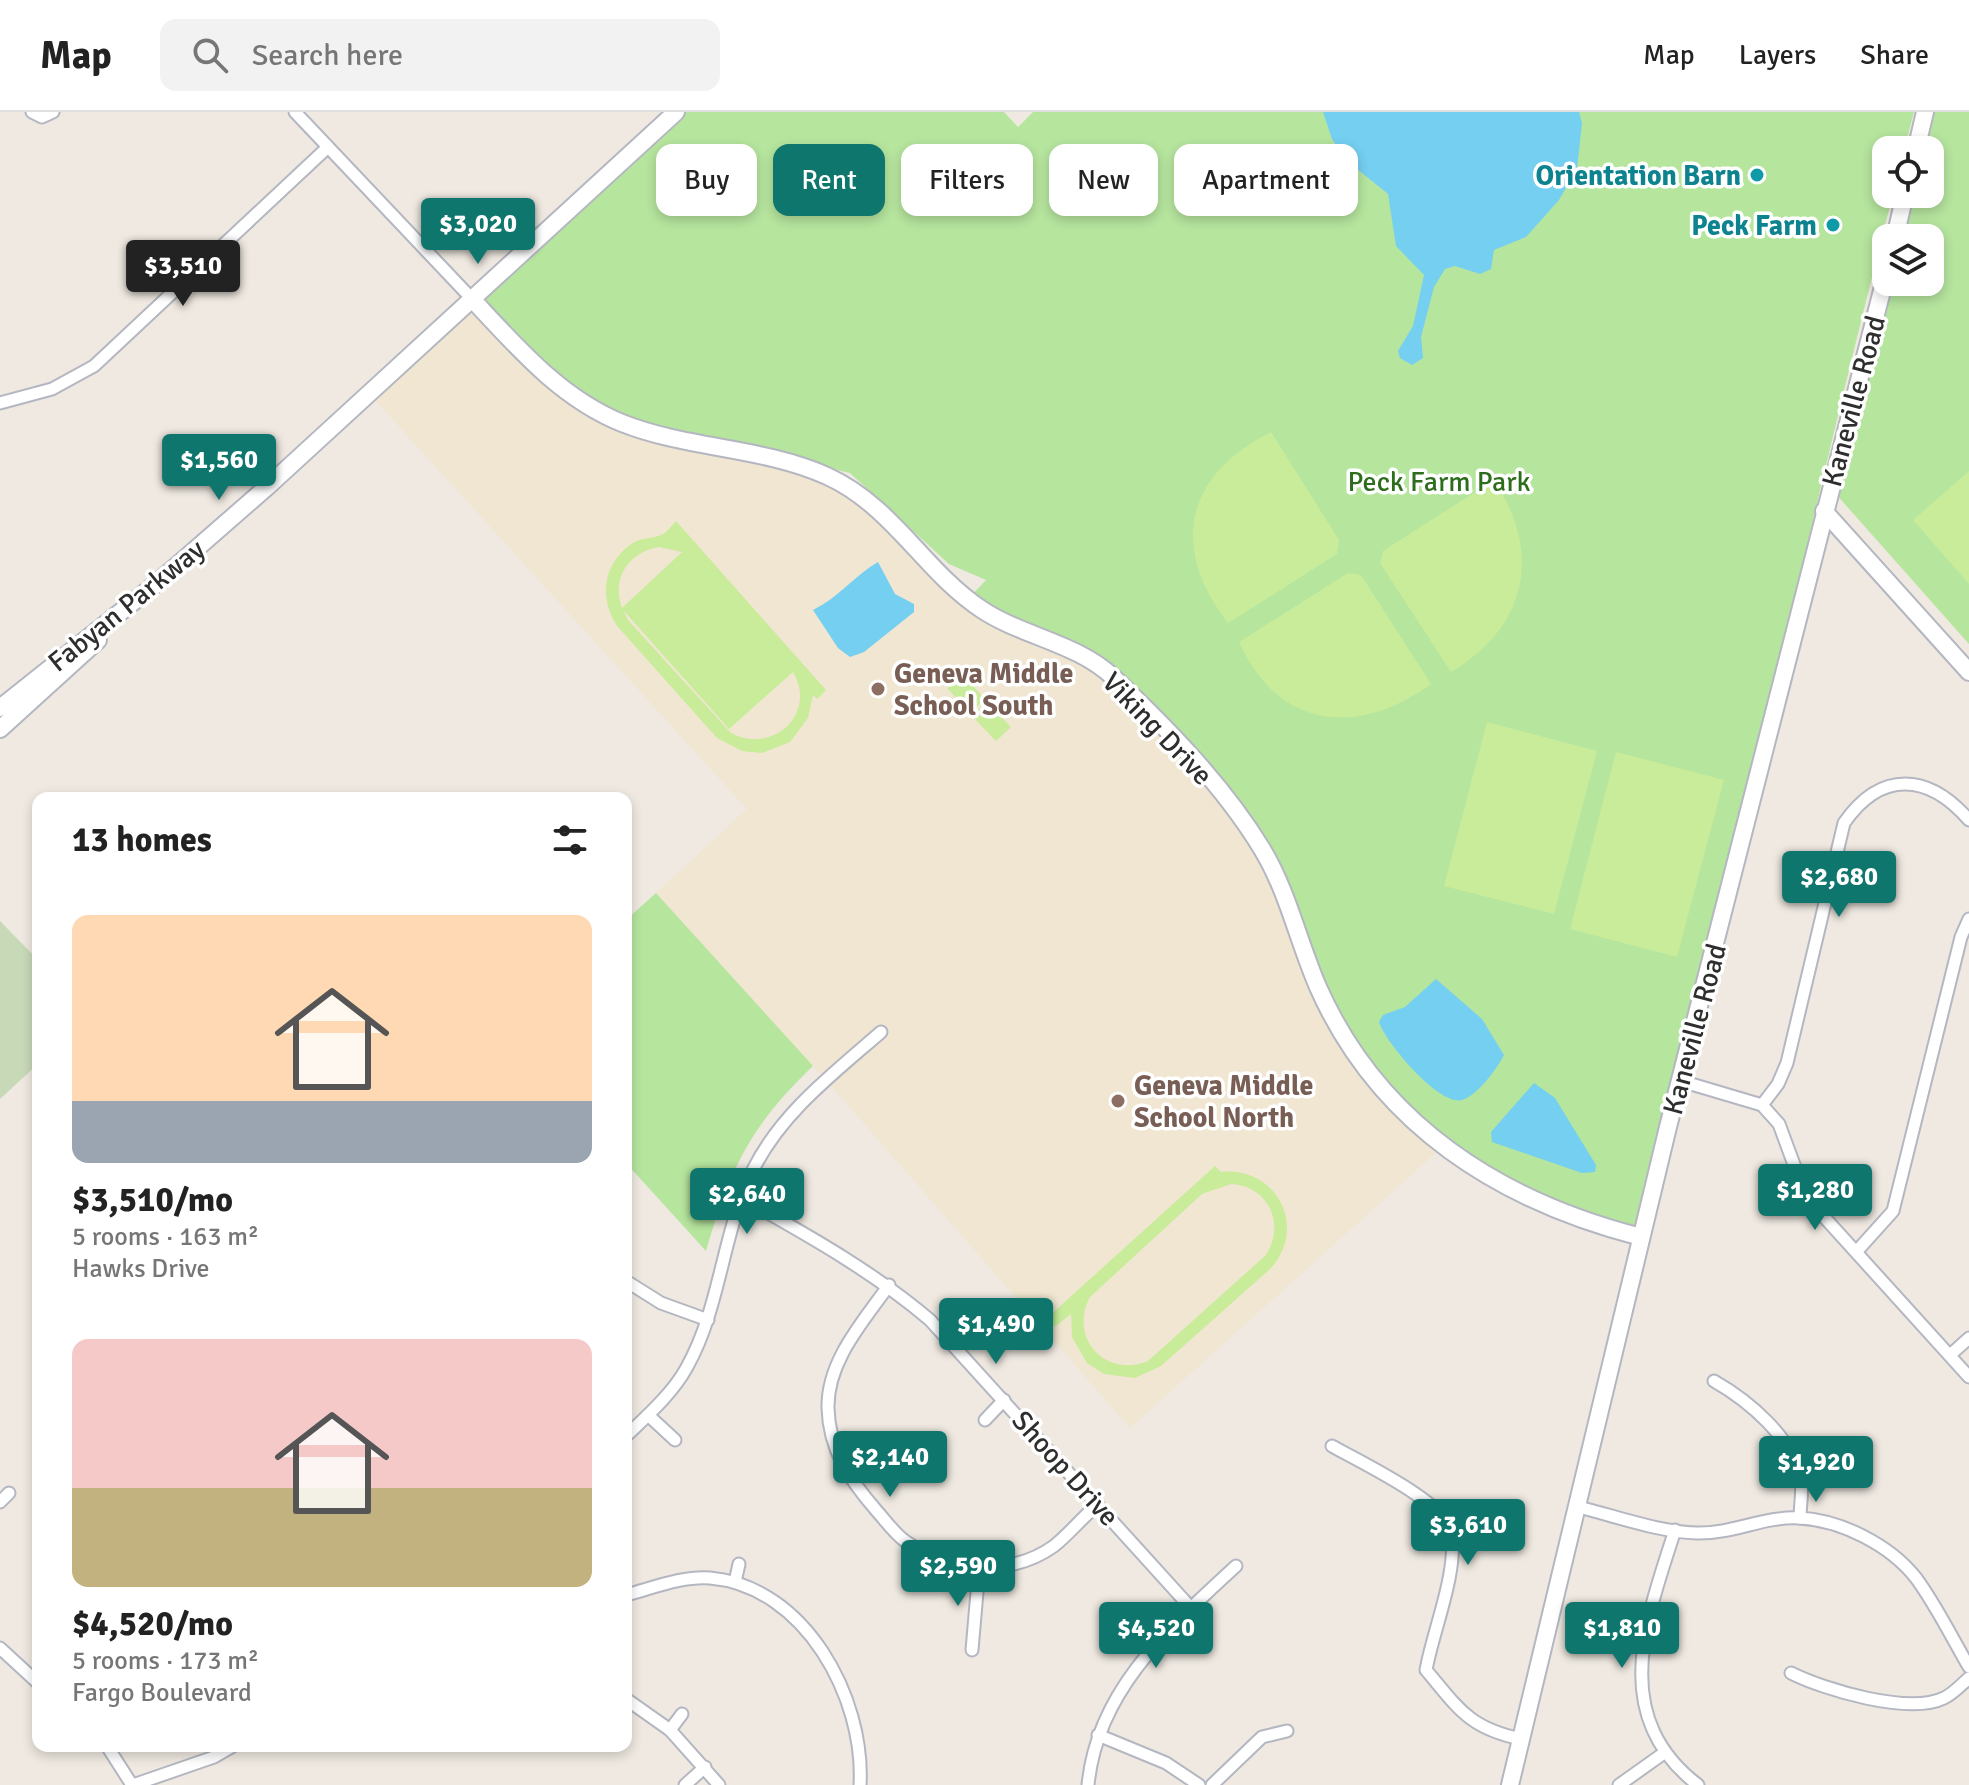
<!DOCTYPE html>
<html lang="en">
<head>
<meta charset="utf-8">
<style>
  body { margin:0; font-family:Signika,sans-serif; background:#f2f2f2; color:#222; height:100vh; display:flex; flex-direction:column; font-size:30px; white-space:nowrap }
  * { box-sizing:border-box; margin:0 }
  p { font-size:26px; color:#767676 }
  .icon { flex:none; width:44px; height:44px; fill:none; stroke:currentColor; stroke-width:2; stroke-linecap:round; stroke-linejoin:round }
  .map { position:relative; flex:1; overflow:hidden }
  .sheet { position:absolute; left:32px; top:680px; width:600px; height:960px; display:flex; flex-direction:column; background:#fff; border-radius:16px; box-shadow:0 4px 12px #0003 }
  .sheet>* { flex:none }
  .guide { position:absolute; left:656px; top:32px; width:760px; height:72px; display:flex; gap:16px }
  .fabs { position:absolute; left:1872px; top:24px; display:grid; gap:16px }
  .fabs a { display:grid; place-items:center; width:72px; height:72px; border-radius:16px; background:#fff; box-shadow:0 4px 12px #0003; font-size:40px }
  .price { position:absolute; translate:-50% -68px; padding:0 18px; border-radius:8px; background:#0f766e; color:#fff; font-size:26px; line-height:52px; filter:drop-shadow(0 2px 4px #0008) }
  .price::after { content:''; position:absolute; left:50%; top:48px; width:24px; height:18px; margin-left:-12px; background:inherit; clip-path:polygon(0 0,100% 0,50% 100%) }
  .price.on { background:#222; color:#fff }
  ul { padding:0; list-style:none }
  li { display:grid; align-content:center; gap:16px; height:424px; padding:0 40px }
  li span { display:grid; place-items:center; height:248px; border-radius:16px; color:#555 }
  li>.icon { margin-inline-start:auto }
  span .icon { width:144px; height:144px; fill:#fffc; stroke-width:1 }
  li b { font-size:34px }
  h2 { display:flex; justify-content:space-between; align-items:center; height:96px; padding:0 40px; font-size:34px }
  .pill { padding:0 28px; border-radius:16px; background:#fff; box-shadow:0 4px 12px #0003; font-size:28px; line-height:72px }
  .pill.on { background:#0f766e; color:#fff }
  header { display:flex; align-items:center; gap:48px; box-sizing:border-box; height:112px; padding:0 40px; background:#fff; border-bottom:2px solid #e0e0e0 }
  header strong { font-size:38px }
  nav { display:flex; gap:44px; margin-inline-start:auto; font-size:28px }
  .search { width:560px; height:72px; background:#f2f2f2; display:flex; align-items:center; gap:20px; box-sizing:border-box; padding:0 28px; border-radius:16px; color:#767676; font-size:30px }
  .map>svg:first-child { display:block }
  .education { fill:#f0e6d1 }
  .green { fill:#b6e59e }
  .cemetery { fill:#c8d9b8 }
  .pitch { fill:#c9ec9a; fill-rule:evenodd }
  .water { fill:#75cff0 }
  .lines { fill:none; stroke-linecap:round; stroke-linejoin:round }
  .street-casing { stroke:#b4b7c1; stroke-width:15 }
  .secondary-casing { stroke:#b4b7c1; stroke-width:20 }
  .street { stroke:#fff; stroke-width:11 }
  .secondary { stroke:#fff; stroke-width:16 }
  .culture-dot { fill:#0f9aa8; stroke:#fff; stroke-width:3 }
  .education-dot { fill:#8d6e63; stroke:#fff; stroke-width:3 }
  .labels { text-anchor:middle; stroke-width:7; stroke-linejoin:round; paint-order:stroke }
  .culture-label { font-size:28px; font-weight:bold; fill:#0d838f; stroke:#fff; text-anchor:end }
  .street-label { font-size:28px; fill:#2e2e2e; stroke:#fff }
  .park-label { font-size:28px; fill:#2c6e1b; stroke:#fff }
  .education-label { font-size:28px; font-weight:bold; fill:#785e54; stroke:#fff; text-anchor:start }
</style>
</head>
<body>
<header>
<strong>Map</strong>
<div class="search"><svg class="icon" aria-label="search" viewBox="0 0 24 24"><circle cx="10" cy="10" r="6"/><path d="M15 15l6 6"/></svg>Search here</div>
<nav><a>Map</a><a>Layers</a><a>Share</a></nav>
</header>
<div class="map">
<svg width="1969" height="1673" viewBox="0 0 1969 1673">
  <rect width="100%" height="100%" fill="#efe9e1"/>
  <path class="education" d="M472 195 794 356 841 375 882 405 967 495 1100 560 1136 594 1236 705 1438 1039 1130 1316 831 974 656 781 747 697 372 285Z"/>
  <g class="green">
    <path d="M678 0H1004L1018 15 1033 0H1914L1904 38H1886V82H1893C1804 429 1730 779 1641 1125L1583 1110 1443 1034 1349 932 1263 739 1109 561 968 487 986 468 949 452 850 361 604 302 472 187Z"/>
    <path d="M1931 0H1969V532L1835 381 1888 170H1930V126H1899L1910 82H1930V38H1921Z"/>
    <path d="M656 781 813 954C750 1014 730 1057 706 1139L626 1051V808Z"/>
  </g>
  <path class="cemetery" d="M0 809 38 848V952L0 987Z"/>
  <g class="pitch">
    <path d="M1271 320 1339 428 1337 442 1228 511C1169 435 1185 363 1271 320Z"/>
    <path d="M1969 359V472L1913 408Z"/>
    <path d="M1494 368C1542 441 1528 514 1451 560L1380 451 1383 439Z"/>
    <path d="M676 409 826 578 817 587 813 583 808 606 790 630 762 641 742 639 717 626 618 515C598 487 603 450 633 431 642 425 654 427 663 422 666 421 673 412 676 409ZM659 435 682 440 622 496C611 466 629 440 659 435ZM623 498 729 617 793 560C818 602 772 643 731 621L628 508Z"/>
    <path d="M1348 461 1361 463 1431 572C1358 625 1279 618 1239 530Z"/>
    <path d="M962 562 985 587 970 601 947 576Z"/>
    <path d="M987 590 1011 615 996 629 972 604Z"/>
    <path d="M1487 610 1597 639 1554 802 1444 774Z"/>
    <path d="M1616 640 1724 668 1677 845 1570 817Z"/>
    <path d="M1215 1054 1221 1060C1276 1054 1309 1115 1270 1157L1161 1254 1135 1266 1104 1262 1087 1251 1072 1225 1071 1202 1055 1215 1047 1206ZM1231 1072C1268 1074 1286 1111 1266 1143L1148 1249C1105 1267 1068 1225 1090 1185L1202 1082Z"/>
  </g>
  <g class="water">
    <path d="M1323 0H1579L1582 11 1577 57 1559 88 1526 125 1494 138 1491 157 1480 162 1455 154 1445 157 1434 175 1421 225 1423 246 1412 253 1400 246 1398 239 1413 214 1424 163 1396 134 1388 82 1346 48 1332 27Z"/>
    <path d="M878 450 895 482 914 492V500L864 540 850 545 838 536 813 498C838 486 854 464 878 450Z"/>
    <path d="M1436 867 1482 907 1504 943C1497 957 1477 984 1462 988 1439 994 1386 931 1379 910L1383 903 1405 895Z"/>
    <path d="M1534 971 1555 986 1596 1053 1595 1060 1582 1061 1492 1030 1491 1020Z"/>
  </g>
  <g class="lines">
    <defs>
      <g id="street">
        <path d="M32 0 42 5 53 0"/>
        <path d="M295 0 472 187"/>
        <path d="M0 291 52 277 94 254 328 35"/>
        <path d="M1681 969 1762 993 1779 1012 1806 1085 1969 1265"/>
        <path d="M1762 993 1778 972 1787 951 1844 711C1881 658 1928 661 1969 708"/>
        <path d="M740 1085C807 1123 871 1158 930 1208L1191 1496"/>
        <path d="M1857 1139 1893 1099 1961 825 1969 807"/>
        <path d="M626 1169 661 1191 708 1208"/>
        <path d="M889 1173C863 1210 827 1249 828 1296 829 1338 850 1368 876 1398 885 1408 894 1421 905 1429 948 1459 1009 1466 1054 1434 1069 1422 1083 1405 1098 1392"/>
        <path d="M1950 1243 1969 1226"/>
        <path d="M1714 1269C1749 1289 1793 1326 1801 1367 1803 1379 1800 1394 1800 1406"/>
        <path d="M648 1303 675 1328"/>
        <path d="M985 1308 1004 1288"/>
        <path d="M626 1324C647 1304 673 1281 687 1255 721 1194 722 1121 753 1058 781 1001 834 961 881 920"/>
        <path d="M1332 1334C1358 1349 1445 1390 1451 1419 1459 1458 1433 1518 1426 1558 1459 1597 1469 1616 1521 1627"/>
        <path d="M0 1390 9 1381"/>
        <path d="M1578 1395C1616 1404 1658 1420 1697 1421 1733 1422 1764 1404 1799 1406 1841 1408 1890 1433 1916 1466 1936 1493 1952 1526 1969 1555"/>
        <path d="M1675 1418C1646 1509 1608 1604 1698 1673"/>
        <path d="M735 1470 739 1452"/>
        <path d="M626 1483C653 1476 682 1464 710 1466 805 1474 865 1586 860 1673"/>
        <path d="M0 1536 38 1571"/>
        <path d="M972 1538 979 1457"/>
        <path d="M1791 1561C1825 1578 1909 1603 1944 1586 1953 1582 1962 1572 1969 1566"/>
        <path d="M626 1587 670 1618 719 1673"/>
        <path d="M670 1618 682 1602"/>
        <path d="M1098 1623 1166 1651 1199 1673"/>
        <path d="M107 1634 132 1673"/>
        <path d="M133 1673 214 1645 233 1634"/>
        <path d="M685 1673 705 1655"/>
        <path d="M1088 1673C1097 1578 1170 1515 1236 1454"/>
        <path d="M1212 1673 1262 1625 1287 1619"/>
        <path d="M1619 1673 1664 1641"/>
      </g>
      <g id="secondary">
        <path d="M1916 38 1925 0"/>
        <path d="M1895 126 1905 82"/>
        <path d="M472 187C516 234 560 286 622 311 687 337 763 335 827 364 893 394 924 459 981 497 1021 524 1077 531 1113 565 1167 616 1223 673 1262 737 1288 780 1298 829 1318 875 1379 1013 1500 1089 1641 1125"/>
        <path d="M1824 399 1969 560"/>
        <path d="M0 596 157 471 267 375 676 0"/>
        <path d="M0 617 98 528"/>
        <path d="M1510 1673 1668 1015 1886 163"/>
      </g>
    </defs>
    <use href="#street" class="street-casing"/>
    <use href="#secondary" class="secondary-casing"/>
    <use href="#street" class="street"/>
    <use href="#secondary" class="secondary"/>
  </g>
  <g class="culture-dot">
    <circle cx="1757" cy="63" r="8"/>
    <circle cx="1833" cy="113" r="8"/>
  </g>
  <g class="education-dot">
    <circle cx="878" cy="577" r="8"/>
    <circle cx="1118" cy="989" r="8"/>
  </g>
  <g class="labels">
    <g class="culture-label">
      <text x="1741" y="73">Orientation Barn</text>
      <text x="1817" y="123">Peck Farm</text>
    </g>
    <g class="street-label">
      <text transform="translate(1853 289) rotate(-75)" y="10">Kaneville Road</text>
      <text transform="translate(126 493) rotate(-39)" y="10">Fabyan Parkway</text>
      <text transform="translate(1158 616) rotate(46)" y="10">Viking Drive</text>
      <text transform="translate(1694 917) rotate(-75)" y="10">Kaneville Road</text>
      <text transform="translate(1066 1356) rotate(48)" y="10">Shoop Drive</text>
    </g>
    <g class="park-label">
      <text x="1439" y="379">Peck Farm Park</text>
    </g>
    <g class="education-label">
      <text x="894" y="571">Geneva Middle<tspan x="894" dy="32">School South</tspan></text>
      <text x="1134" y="983">Geneva Middle<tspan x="1134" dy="32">School North</tspan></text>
    </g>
  </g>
</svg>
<div class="fabs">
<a><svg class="icon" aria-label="locate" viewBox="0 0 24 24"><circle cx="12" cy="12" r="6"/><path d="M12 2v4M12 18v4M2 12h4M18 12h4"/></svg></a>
<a><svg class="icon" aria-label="layers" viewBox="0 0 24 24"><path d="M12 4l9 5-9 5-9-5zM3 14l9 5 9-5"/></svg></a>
</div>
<b class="price" style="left:478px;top:154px">$3,020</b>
<b class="price on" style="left:183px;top:196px">$3,510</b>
<b class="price" style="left:219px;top:390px">$1,560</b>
<b class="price" style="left:1839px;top:807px">$2,680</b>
<b class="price" style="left:1815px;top:1120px">$1,280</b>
<b class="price" style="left:747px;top:1124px">$2,640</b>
<b class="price" style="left:996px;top:1254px">$1,490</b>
<b class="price" style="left:890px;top:1387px">$2,140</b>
<b class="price" style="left:1816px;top:1392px">$1,920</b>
<b class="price" style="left:1468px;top:1455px">$3,610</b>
<b class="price" style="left:958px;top:1496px">$2,590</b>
<b class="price" style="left:1156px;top:1558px">$4,520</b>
<b class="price" style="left:1622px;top:1558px">$1,810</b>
<div class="guide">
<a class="pill">Buy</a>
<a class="pill on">Rent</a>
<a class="pill">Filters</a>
<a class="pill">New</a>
<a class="pill">Apartment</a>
</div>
<section class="sheet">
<h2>13 homes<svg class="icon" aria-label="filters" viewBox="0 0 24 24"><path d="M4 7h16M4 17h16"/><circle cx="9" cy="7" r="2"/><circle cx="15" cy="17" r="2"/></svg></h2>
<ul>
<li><span style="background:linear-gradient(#ffd9b3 75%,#9aa5b1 0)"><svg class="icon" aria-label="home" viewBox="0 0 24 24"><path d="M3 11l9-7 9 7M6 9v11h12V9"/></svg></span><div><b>$3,510/mo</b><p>5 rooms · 163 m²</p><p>Hawks Drive</p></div></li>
<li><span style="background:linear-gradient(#f6c9c9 60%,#c2b280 0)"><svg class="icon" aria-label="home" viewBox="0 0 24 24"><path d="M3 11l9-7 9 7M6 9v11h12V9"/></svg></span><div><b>$4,520/mo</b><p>5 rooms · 173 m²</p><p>Fargo Boulevard</p></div></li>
</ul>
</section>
</div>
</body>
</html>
